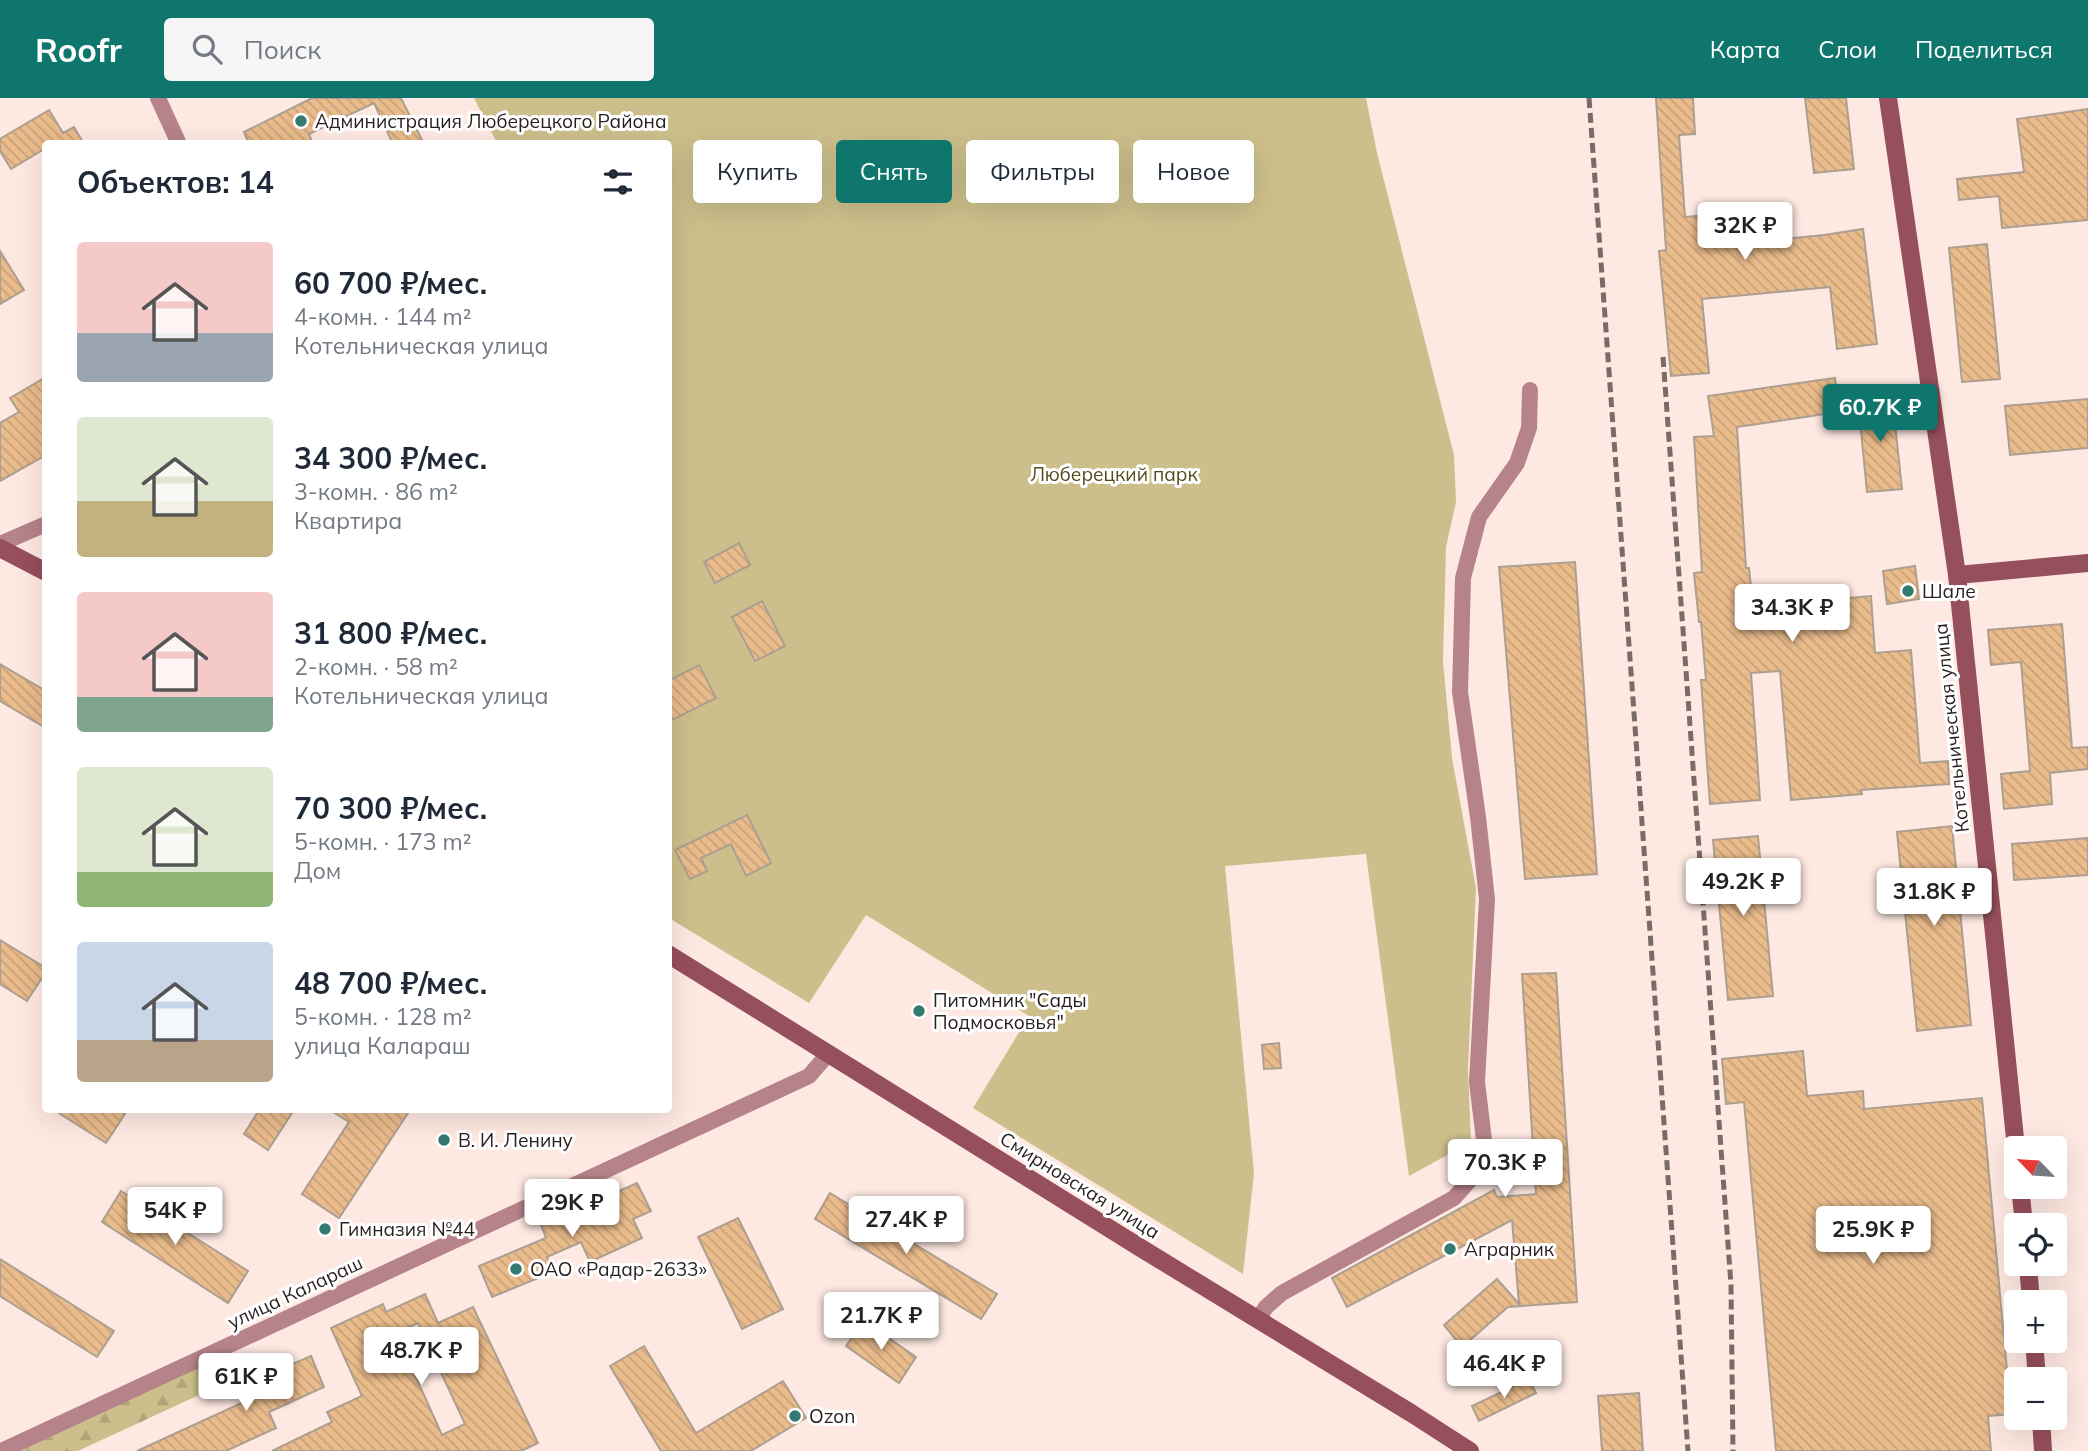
<!DOCTYPE html>
<html lang="ru">
<head>
<meta charset="utf-8">
<style>
  body { margin:0; font-family:Mulish,sans-serif; background:#f6f6f7; color:#1f2937; height:100vh; display:flex; flex-direction:column; font-size:26px; white-space:nowrap }
  * { box-sizing:border-box; margin:0 }
  p { font-size:23px; color:#747a83 }
  .icon { flex:none; width:38px; height:38px; fill:none; stroke:currentColor; stroke-width:2; stroke-linecap:round; stroke-linejoin:round }
  .map { position:relative; flex:1; overflow:hidden }
  .side { position:absolute; left:42px; top:42px; width:630px; height:973px; display:flex; flex-direction:column; background:#fff; border-radius:7px; box-shadow:0 7px 28px #0002 }
  .side>* { flex:none }
  .banner { position:absolute; left:693px; top:42px; width:665px; height:63px; display:flex; gap:14px }
  .needle { width:46px; rotate:295deg }
  .tools { position:absolute; left:2004px; top:1038px; display:grid; gap:14px }
  .tools a { display:grid; place-items:center; width:63px; height:63px; border-radius:7px; background:#fff; box-shadow:0 7px 28px #0002; font-size:35px }
  .price { position:absolute; translate:-50% -60px; padding:0 16px; border-radius:7px; background:#fff; color:#222; font-size:23px; line-height:46px; filter:drop-shadow(0 2px 4px #0008) }
  .price::after { content:''; position:absolute; left:50%; top:42px; width:21px; height:16px; margin-left:-10px; background:inherit; clip-path:polygon(0 0,100% 0,50% 100%) }
  .price.selected { background:#0f766e; color:#fff }
  ul { padding:0; list-style:none }
  li { display:flex; align-items:center; gap:21px; height:175px; padding:0 35px }
  li span { display:grid; place-items:center; flex:none; width:196px; height:140px; border-radius:7px; color:#555 }
  li>.icon { margin-inline-start:auto }
  span .icon { width:84px; height:84px; fill:#fffc; stroke-width:1 }
  li b { font-size:30px }
  h2 { display:flex; justify-content:space-between; align-items:center; height:84px; padding:0 35px; font-size:30px }
  .pill { padding:0 24px; border-radius:7px; background:#fff; box-shadow:0 7px 28px #0002; font-size:24px; line-height:63px }
  .pill.selected { background:#0f766e; color:#fff }
  header { display:flex; align-items:center; gap:42px; box-sizing:border-box; height:98px; padding:0 35px; background:#0f766e; color:#fff }
  header strong { font-size:33px }
  nav { display:flex; gap:38px; margin-inline-start:auto; font-size:24px }
  .search { width:490px; height:63px; background:#f6f6f7; display:flex; align-items:center; gap:18px; box-sizing:border-box; padding:0 24px; border-radius:7px; color:#747a83; font-size:26px }
  .map>svg:first-child { display:block }
  .forest { fill:url(#forest-firs) }
  .green { fill:#ccbf8b }
  .building { fill:url(#building-back-hatch); stroke:#ac9f91; stroke-width:2; fill-rule:evenodd }
  .lines { fill:none; stroke-linecap:round; stroke-linejoin:round }
  .street { stroke:#b6838b; stroke-width:16 }
  .secondary { stroke:#964f5c; stroke-width:18 }
  .rail { stroke:#796c68; stroke-width:5; stroke-dasharray:10 5; stroke-linecap:butt }
  .poi-dot { fill:#357a71; stroke:#fff; stroke-width:2.5 }
  .labels { text-anchor:middle; stroke-width:6; stroke-linejoin:round; paint-order:stroke }
  .poi-label { font-size:19px; fill:#271f1d; stroke:#fff; text-anchor:start }
  .park-label { font-size:19px; fill:#564b1b; stroke:#fff }
  .street-label { font-size:19px; fill:#271f1d; stroke:#fff }
</style>
</head>
<body>
<header>
<strong>Roofr</strong>
<div class="search"><svg class="icon" aria-label="search" viewBox="0 0 24 24"><circle cx="10" cy="10" r="6"/><path d="M15 15l6 6"/></svg>Поиск</div>
<nav><a>Карта</a><a>Слои</a><a>Поделиться</a></nav>
</header>
<div class="map">
<svg width="2088" height="1353" viewBox="0 0 2088 1353">
  <defs>
    <pattern id="forest-firs" width="22" height="20" patternUnits="userSpaceOnUse" patternTransform="scale(1.75)"><rect width="22" height="20" fill="#ccbf8b"/><path d="M5 1l3.5 6h-7zM16 11l3.5 6h-7z" fill="#afa478"/></pattern>
    <pattern id="building-back-hatch" width="6" height="6" patternUnits="userSpaceOnUse" patternTransform="scale(1.75)"><rect width="6" height="6" fill="#eabc8c"/><path d="M-1 5l2 2M0 0l6 6M5-1l2 2" fill="none" stroke="#c9a178"/></pattern>
  </defs>
  <rect width="100%" height="100%" fill="#fee9e2"/>
  <path class="forest" d="M216 1261 227 1284 78 1353H17Z"/>
  <path class="green" d="M474 0H1366L1377 55 1454 357 1456 404 1446 449 1443 564 1452 660 1476 790 1468 971 1471 1044 1409 1078 1366 756 1225 768 1254 1075 1243 1176 973 1010 1029 918 866 817 809 905 669 820 668 46 497 45Z"/>
  <g class="building">
    <path d="M312 0H401L424 46H393L374 5 309 36 313 46H249L244 34Z"/>
    <path d="M1656 0H1693L1695 36 1679 37 1685 119 1722 116 1724 147 1824 137 1863 131 1877 246 1837 251 1830 189 1702 201 1709 275 1671 278 1659 153 1666 152Z"/>
    <path d="M1805 0H1846L1854 71 1814 75Z"/>
    <path d="M2088 11V122L2002 130 1999 98 1959 102 1957 81 2024 74 2017 21Z"/>
    <path d="M49 12 63 35 74 29 84 46H46V50L11 71 0 53V41Z"/>
    <path d="M1987 146 2000 281 1962 284 1949 150Z"/>
    <path d="M0 153 24 192 0 206Z"/>
    <path d="M46 279V357L0 383V325L19 314 10 300Z"/>
    <path d="M1835 280 1839 314 1737 329 1746 470H1749L1753 508 1871 498 1875 555 1911 552 1920 665 1948 663 1949 686 1861 692 1862 696 1791 702 1780 573 1751 575 1760 702 1710 706 1701 582H1706L1701 524H1699L1694 475 1702 474 1694 339 1714 338 1708 298Z"/>
    <path d="M1892 298 1902 391 1867 394 1858 302Z"/>
    <path d="M2088 301V350L2010 357 2005 308Z"/>
    <path d="M739 445 750 467 715 485 704 464Z"/>
    <path d="M1575 464 1597 776 1525 781 1499 469Z"/>
    <path d="M1915 468 1919 501 1887 506 1883 473Z"/>
    <path d="M762 503 785 548 755 563 732 519Z"/>
    <path d="M2062 526 2072 650 2088 649V671L2050 675 2052 706 2004 711 2001 676 2030 673 2021 564 1991 567 1988 532Z"/>
    <path d="M0 566 46 593V630L0 603Z"/>
    <path d="M699 567 716 600 668 624V583Z"/>
    <path d="M747 717 771 765 746 778 731 746 701 760 707 773 690 781 675 752Z"/>
    <path d="M1952 728 1971 927 1917 933 1897 734Z"/>
    <path d="M1758 738 1773 898 1728 902 1713 742Z"/>
    <path d="M2088 740V777L2014 782 2012 746Z"/>
    <path d="M0 842 46 870V874L27 903 0 886Z"/>
    <path d="M1556 875 1577 1204 1508 1209 1462 1249 1444 1227 1497 1181 1519 1206 1512 1122 1347 1209 1332 1180 1494 1092 1497 1099 1536 1096 1522 876Z"/>
    <path d="M1279 945 1281 970 1264 971 1262 947Z"/>
    <path d="M1803 953 1807 998 1863 993 1864 1011 1982 1000 2011 1316 1988 1318 1991 1353H1776L1744 1004 1726 1006 1722 961Z"/>
    <path d="M54 1012H117L125 1016 106 1045Z"/>
    <path d="M259 1012H294L268 1052 244 1036Z"/>
    <path d="M330 1012H410L339 1120 302 1096 349 1024Z"/>
    <path d="M637 1085 651 1113 633 1121 642 1140 590 1164 581 1144 547 1159 553 1174 492 1199 479 1168 546 1140 541 1127Z"/>
    <path d="M121 1093 248 1173 228 1205 102 1124Z"/>
    <path d="M830 1095 997 1196 981 1221 815 1121Z"/>
    <path d="M738 1120 783 1211 742 1231 698 1139Z"/>
    <path d="M0 1161 114 1233 97 1259 0 1198Z"/>
    <path d="M425 1196 438 1225 473 1209 538 1345 521 1353H272L332 1324 327 1314 362 1298 331 1230 383 1206 386 1214ZM418 1225 465 1326 442 1337 396 1235Z"/>
    <path d="M864 1223 916 1259 899 1285 846 1248Z"/>
    <path d="M644 1248 696 1335 783 1283 806 1320 751 1353H661L610 1268Z"/>
    <path d="M311 1258 324 1289 269 1314 276 1330 226 1353H137L261 1296 255 1282Z"/>
    <path d="M1529 1281 1536 1295 1479 1323 1472 1308Z"/>
    <path d="M1639 1295 1643 1353H1602L1598 1298Z"/>
  </g>
  <g class="lines">
    <g class="street">
      <path d="M158 0 179 46"/>
      <path d="M0 446 46 426"/>
      <path d="M1258 1221 1266 1209 1282 1195 1454 1100 1478 1073 1484 1042 1477 984 1487 801 1478 719 1460 594 1463 480 1479 419 1517 365 1529 330 1530 292"/>
      <path d="M1 1353 809 978 828 956"/>
    </g>
    <g class="secondary">
      <path d="M1888 0 1957 477 2016 1050"/>
      <path d="M0 450 46 474"/>
      <path d="M1957 477 2088 465"/>
      <path d="M668 856 1144 1152 1411 1315 1470 1353"/>
      <path d="M2020 1088 2024 1127"/>
      <path d="M2028 1166 2031 1204"/>
      <path d="M2034 1242 2037 1281"/>
      <path d="M2041 1320 2043 1353"/>
    </g>
    <g class="rail">
      <path d="M1589 0 1688 1353"/>
      <path d="M1663 259 1731 1187 1733 1353"/>
    </g>
  </g>
  <g class="poi-dot">
    <circle cx="301" cy="23" r="7"/>
    <circle cx="1908" cy="493" r="7"/>
    <circle cx="919" cy="913" r="7"/>
    <circle cx="444" cy="1042" r="7"/>
    <circle cx="325" cy="1131" r="7"/>
    <circle cx="1450" cy="1151" r="7"/>
    <circle cx="516" cy="1171" r="7"/>
    <circle cx="795" cy="1318" r="7"/>
  </g>
  <g class="labels">
    <g class="poi-label">
      <text x="315" y="30">Администрация Люберецкого Района</text>
      <text x="1922" y="500">Шале</text>
      <text x="933" y="909">Питомник "Сады<tspan x="933" dy="22">Подмосковья"</tspan></text>
      <text x="458" y="1049">В. И. Ленину</text>
      <text x="339" y="1138">Гимназия №44</text>
      <text x="1464" y="1158">Аграрник</text>
      <text x="530" y="1178">ОАО «Радар-2633»</text>
      <text x="809" y="1325">Ozon</text>
    </g>
    <g class="park-label">
      <text x="1114" y="383">Люберецкий парк</text>
    </g>
    <g class="street-label">
      <text transform="translate(1951 630) rotate(-96)" y="7">Котельническая улица</text>
      <text transform="translate(1080 1087) rotate(32)" y="7">Смирновская улица</text>
      <text transform="translate(295 1194) rotate(-25)" y="7">улица Калараш</text>
    </g>
  </g>
</svg>
<div class="tools">
<a><svg class="needle" viewBox="-14 -14 28 28"><path d="M0-13l5 13h-10z" fill="#e53935"/><path d="M0 13l5-13h-10z" fill="#747a83"/></svg></a>
<a><svg class="icon" aria-label="locate" viewBox="0 0 24 24"><circle cx="12" cy="12" r="6"/><path d="M12 2v4M12 18v4M2 12h4M18 12h4"/></svg></a>
<a>+</a>
<a>−</a>
</div>
<b class="price" style="left:1745px;top:164px">32K ₽</b>
<b class="price selected" style="left:1880px;top:346px">60.7K ₽</b>
<b class="price" style="left:1792px;top:546px">34.3K ₽</b>
<b class="price" style="left:1743px;top:820px">49.2K ₽</b>
<b class="price" style="left:1934px;top:830px">31.8K ₽</b>
<b class="price" style="left:1505px;top:1101px">70.3K ₽</b>
<b class="price" style="left:572px;top:1141px">29K ₽</b>
<b class="price" style="left:175px;top:1149px">54K ₽</b>
<b class="price" style="left:906px;top:1158px">27.4K ₽</b>
<b class="price" style="left:1873px;top:1168px">25.9K ₽</b>
<b class="price" style="left:881px;top:1254px">21.7K ₽</b>
<b class="price" style="left:421px;top:1289px">48.7K ₽</b>
<b class="price" style="left:1504px;top:1302px">46.4K ₽</b>
<b class="price" style="left:246px;top:1315px">61K ₽</b>
<div class="banner">
<a class="pill">Купить</a>
<a class="pill selected">Снять</a>
<a class="pill">Фильтры</a>
<a class="pill">Новое</a>
</div>
<section class="side">
<h2>Объектов: 14<svg class="icon" aria-label="filters" viewBox="0 0 24 24"><path d="M4 7h16M4 17h16"/><circle cx="9" cy="7" r="2"/><circle cx="15" cy="17" r="2"/></svg></h2>
<ul>
<li><span style="background:linear-gradient(#f6c9c9 65%,#9aa5b1 0)"><svg class="icon" aria-label="home" viewBox="0 0 24 24"><path d="M3 11l9-7 9 7M6 9v11h12V9"/></svg></span><div><b>60 700 ₽/мес.</b><p>4-комн. · 144 m²</p><p>Котельническая улица</p></div></li>
<li><span style="background:linear-gradient(#dfe7d0 60%,#c2b280 0)"><svg class="icon" aria-label="home" viewBox="0 0 24 24"><path d="M3 11l9-7 9 7M6 9v11h12V9"/></svg></span><div><b>34 300 ₽/мес.</b><p>3-комн. · 86 m²</p><p>Квартира</p></div></li>
<li><span style="background:linear-gradient(#f6c9c9 75%,#7fa58c 0)"><svg class="icon" aria-label="home" viewBox="0 0 24 24"><path d="M3 11l9-7 9 7M6 9v11h12V9"/></svg></span><div><b>31 800 ₽/мес.</b><p>2-комн. · 58 m²</p><p>Котельническая улица</p></div></li>
<li><span style="background:linear-gradient(#dfe7d0 75%,#8fb573 0)"><svg class="icon" aria-label="home" viewBox="0 0 24 24"><path d="M3 11l9-7 9 7M6 9v11h12V9"/></svg></span><div><b>70 300 ₽/мес.</b><p>5-комн. · 173 m²</p><p>Дом</p></div></li>
<li><span style="background:linear-gradient(#c9d6e8 70%,#b9a48a 0)"><svg class="icon" aria-label="home" viewBox="0 0 24 24"><path d="M3 11l9-7 9 7M6 9v11h12V9"/></svg></span><div><b>48 700 ₽/мес.</b><p>5-комн. · 128 m²</p><p>улица Калараш</p></div></li>
</ul>
</section>
</div>
</body>
</html>
